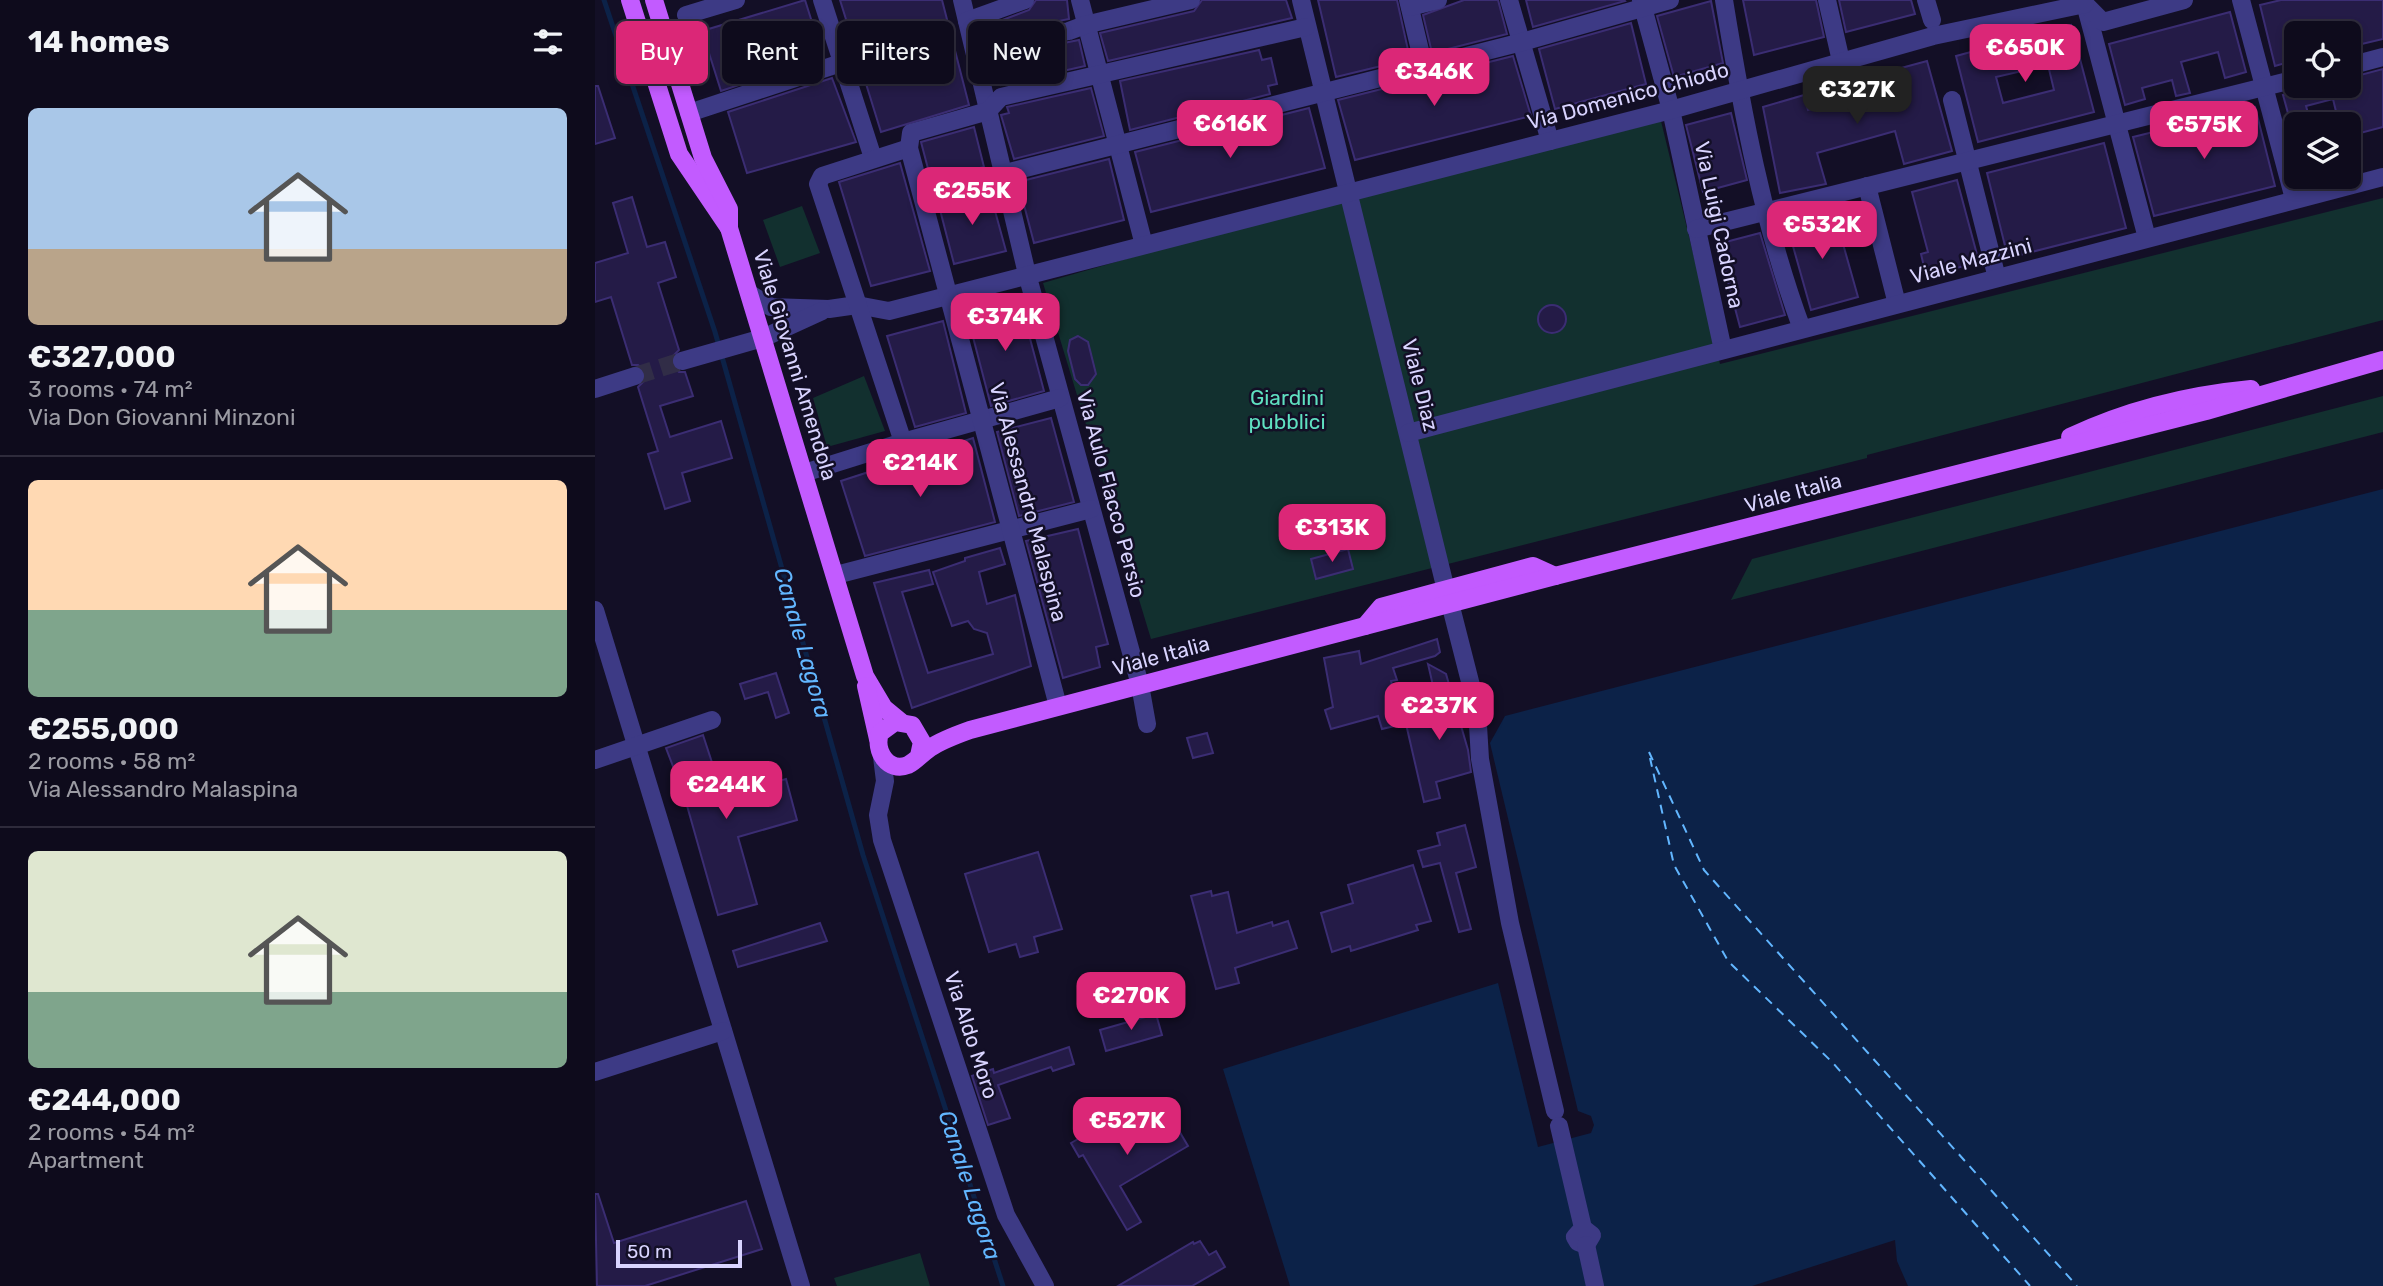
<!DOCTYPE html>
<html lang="en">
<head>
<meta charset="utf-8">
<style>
  body { margin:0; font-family:Rubik,sans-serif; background:#1c1929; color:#f1f3f6; height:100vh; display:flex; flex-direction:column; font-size:26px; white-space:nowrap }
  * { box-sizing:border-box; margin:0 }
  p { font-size:23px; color:#9b9ba3 }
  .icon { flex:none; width:38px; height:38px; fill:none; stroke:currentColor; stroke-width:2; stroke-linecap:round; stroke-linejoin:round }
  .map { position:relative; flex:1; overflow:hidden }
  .sheet { display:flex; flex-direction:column; background:#0e0b1c; width:595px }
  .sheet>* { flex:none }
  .top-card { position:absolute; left:21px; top:21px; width:665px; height:63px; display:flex; gap:14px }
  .tools { position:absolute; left:1689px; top:21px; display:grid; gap:14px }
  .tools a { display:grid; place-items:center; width:77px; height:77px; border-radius:10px; background:#0e0b1c; box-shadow:0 4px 10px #0003,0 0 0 2px #2e2b3b; font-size:35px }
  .scale { position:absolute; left:21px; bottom:18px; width:126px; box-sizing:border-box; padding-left:7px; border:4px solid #d9d4ff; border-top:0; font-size:19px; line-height:24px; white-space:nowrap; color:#d9d4ff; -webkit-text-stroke:5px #130f26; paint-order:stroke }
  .price { position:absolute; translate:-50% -60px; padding:0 16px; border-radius:14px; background:#db2777; color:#fff; font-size:23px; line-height:46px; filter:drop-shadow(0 2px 4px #0008) }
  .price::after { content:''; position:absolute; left:50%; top:42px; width:21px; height:16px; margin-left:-10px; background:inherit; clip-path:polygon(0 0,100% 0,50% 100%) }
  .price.current { background:#222; color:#fff }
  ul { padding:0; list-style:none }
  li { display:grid; align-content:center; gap:14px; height:371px; padding:0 28px }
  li+li { border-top:2px solid #2e2b3b }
  li span { display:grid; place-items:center; height:217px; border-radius:10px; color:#555 }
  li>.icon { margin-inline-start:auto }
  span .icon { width:126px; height:126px; fill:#fffc; stroke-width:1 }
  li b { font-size:30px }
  h2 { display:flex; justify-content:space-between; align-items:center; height:84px; padding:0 28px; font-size:30px }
  .tag { padding:0 24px; border-radius:10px; background:#0e0b1c; box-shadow:0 4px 10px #0003,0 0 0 2px #2e2b3b; font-size:24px; line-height:63px }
  .tag.current { background:#db2777; color:#fff }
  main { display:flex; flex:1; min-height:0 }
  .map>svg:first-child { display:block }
  .green { fill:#12302f }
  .water { fill:#0c2248 }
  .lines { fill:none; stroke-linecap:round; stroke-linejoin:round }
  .stream { stroke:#0c2248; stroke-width:5 }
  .ferry { stroke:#62b6ff; stroke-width:2; stroke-dasharray:9 7; stroke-linecap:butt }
  .building { fill:#241b47; stroke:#3b2d73; stroke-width:2; fill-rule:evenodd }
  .minor-tunnel { stroke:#312d47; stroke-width:18; stroke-dasharray:18 9; stroke-linecap:butt }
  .minor { stroke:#3d3a85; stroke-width:18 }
  .major { stroke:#c25bff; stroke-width:18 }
  .labels { text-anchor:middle; stroke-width:5; stroke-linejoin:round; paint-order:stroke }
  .street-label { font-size:21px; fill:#d9d4ff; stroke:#130f26 }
  .park-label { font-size:21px; fill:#5fe0c0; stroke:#130f26 }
  .water-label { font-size:23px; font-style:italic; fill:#62b6ff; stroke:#130f26 }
</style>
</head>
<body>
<main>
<section class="sheet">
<h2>14 homes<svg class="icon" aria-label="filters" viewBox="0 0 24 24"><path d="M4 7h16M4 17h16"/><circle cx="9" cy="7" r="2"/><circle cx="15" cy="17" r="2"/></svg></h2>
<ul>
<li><span style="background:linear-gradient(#a9c7e8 65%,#b9a48a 0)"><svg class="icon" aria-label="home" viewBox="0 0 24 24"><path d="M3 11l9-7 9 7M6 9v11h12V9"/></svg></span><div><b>€327,000</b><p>3 rooms · 74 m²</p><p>Via Don Giovanni Minzoni</p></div></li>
<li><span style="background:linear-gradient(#ffd9b3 60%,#7fa58c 0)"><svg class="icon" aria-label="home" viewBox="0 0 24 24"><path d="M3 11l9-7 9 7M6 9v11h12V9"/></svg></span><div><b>€255,000</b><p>2 rooms · 58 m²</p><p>Via Alessandro Malaspina</p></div></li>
<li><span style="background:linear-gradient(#dfe7d0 65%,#7fa58c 0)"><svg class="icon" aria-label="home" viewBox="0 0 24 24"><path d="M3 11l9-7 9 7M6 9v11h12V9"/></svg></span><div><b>€244,000</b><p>2 rooms · 54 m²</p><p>Apartment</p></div></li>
</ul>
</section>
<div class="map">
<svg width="1788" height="1286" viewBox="0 0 1788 1286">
  <rect width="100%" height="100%" fill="#130f26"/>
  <g class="green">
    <path d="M1066 121 1125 364 1788 198V320L1272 455V458L556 639 448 283 562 250Z"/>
    <path d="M207 206 225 253 185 267 168 220Z"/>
    <path d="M269 376 290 431 232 447 218 398Z"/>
    <path d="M1788 396V432L1136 600 1157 559Z"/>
    <path d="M325 1253 335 1286H242L239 1278Z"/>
  </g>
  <path class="water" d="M1788 489V1286H1313L1302 1261 1300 1240 1157 1286H695L628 1069 903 983 943 1147 996 1133 999 1125 996 1116 983 1111 895 743 910 716Z"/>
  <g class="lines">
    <path class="stream" d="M9 0 120 332 268 855 408 1286"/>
    <g class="ferry">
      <path d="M1054 752 1109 870 1482 1286"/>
      <path d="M1055 758 1079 865 1133 961 1238 1063 1435 1286"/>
    </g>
  </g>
  <g class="building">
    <path d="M210 0 228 57 126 91 107 31Z"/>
    <path d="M245 0H347L374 105 286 132Z"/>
    <path d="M441 0H472L474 19 399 34 402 22 434 10Z"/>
    <path d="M607 0H691L697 18 513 61 505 33 599 11Z"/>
    <path d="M723 0H802L815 59 741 77Z"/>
    <path d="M869 0H903L912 34 837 53 828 15Z"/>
    <path d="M931 0H1029L1030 1 938 27Z"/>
    <path d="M1148 0H1221L1229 37 1159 55Z"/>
    <path d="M1244 0H1316L1320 14 1251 32Z"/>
    <path d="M1686 0H1788V39L1754 47V33H1701V60L1680 66 1665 5Z"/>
    <path d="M1116 1 1128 63 1079 77 1062 16Z"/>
    <path d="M1635 12 1651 72 1630 78 1623 52 1586 62 1595 93 1581 96 1577 80 1547 88 1550 99 1530 105 1514 44Z"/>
    <path d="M1036 23 1051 84 960 109 944 49Z"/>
    <path d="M1476 25 1499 112 1383 142 1361 56ZM1453 65 1459 90 1408 103 1401 77Z"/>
    <path d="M484 40 490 66 406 85 398 57Z"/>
    <path d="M664 50 667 60 676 58 682 84 673 86 675 94 535 130 525 81Z"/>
    <path d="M918 56 936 116 760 160 743 100Z"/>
    <path d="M1332 61 1357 151 1309 164 1300 131 1222 153 1231 184 1185 193 1168 107 1209 95 1213 110 1287 88 1284 74Z"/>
    <path d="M1788 69V127L1754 136V124H1744L1738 99 1711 106 1716 124H1696L1688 95 1722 86H1754V78Z"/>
    <path d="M237 78 261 142 152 173 133 112Z"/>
    <path d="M0 86H3L20 138 0 144Z"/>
    <path d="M496 88 509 136 419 159 406 115 414 113 412 107Z"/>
    <path d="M1660 107 1680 186 1559 216 1538 137Z"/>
    <path d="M714 108 730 168 556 212 540 152Z"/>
    <path d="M1136 113 1152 180 1108 192 1091 125Z"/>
    <path d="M379 127 389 167 336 180 326 142Z"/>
    <path d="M1509 143 1531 228 1413 258 1392 173Z"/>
    <path d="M514 159 529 220 439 243 423 182Z"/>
    <path d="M305 163 335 271 276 286 244 182Z"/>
    <path d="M1362 180 1384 262 1339 274 1338 269 1330 271 1326 254 1333 252 1317 192Z"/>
    <path d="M394 189 411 251 359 264 343 202Z"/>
    <path d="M37 197 52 247 70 242 81 277 63 283 84 350 76 358V365L84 372H90L98 396 65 406 75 437 126 421 137 458 87 473 95 501 70 509 53 454 63 451 43 387 51 379V372L43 365H37L16 297 0 302V263L33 253 18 203Z"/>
    <path d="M1239 212 1263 297 1216 310 1192 225Z"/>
    <path d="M1165 233 1190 315 1145 327 1123 244Z"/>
    <path d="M425 301 449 391 396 406 372 314Z"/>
    <circle cx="957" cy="319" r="14"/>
    <path d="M348 321 371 413 320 427 292 336Z"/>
    <path d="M483 336 493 342 501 374 493 385H486L480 379 473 351 475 340Z"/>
    <path d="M456 418 479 502 424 516 402 432Z"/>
    <path d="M378 438 400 522 270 556 246 481Z"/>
    <path d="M483 529 513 644 501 647 505 667 468 678 431 541Z"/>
    <path d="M405 548 410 564 384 572 392 604 420 595 436 666 317 708 279 583 334 570 338 584 307 592 333 673 398 654 392 633 379 629 373 621 357 626 338 572 370 561V558Z"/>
    <path d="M753 549 758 569 721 579 716 559Z"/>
    <path d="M842 639 845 652 840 656 798 668 802 680 796 681 808 724 787 729 783 716 736 729 730 710 738 707 729 658 764 651 766 664Z"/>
    <path d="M833 664 851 674 873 750 876 772 841 782 845 798 829 802 811 724 845 716Z"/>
    <path d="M181 673 194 713 181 718 173 692 150 699 145 684Z"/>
    <path d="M612 733 618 753 598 758 592 738Z"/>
    <path d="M108 735 127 793 138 790 139 794 191 779 202 820 143 837 162 904 123 915 89 795 71 748Z"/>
    <path d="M870 825 881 867 861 873 876 929 864 932 845 863 828 867 823 851 845 845 842 833Z"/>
    <path d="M443 852 467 929 439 937 443 952 425 957 421 944 394 952 370 874Z"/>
    <path d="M818 865 836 921 821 925 823 930 756 951 755 946 737 952 726 913 758 903 753 885Z"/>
    <path d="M616 891 617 896 633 892 642 933 677 922 678 926 693 921 702 948 640 968 644 983 621 989 596 896Z"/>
    <path d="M225 923 232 941 143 967 138 951Z"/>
    <path d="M561 1014 567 1035 511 1051 505 1030Z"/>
    <path d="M474 1047 479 1064 458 1071 456 1067 403 1085 415 1118 393 1125 377 1076 398 1069 399 1073Z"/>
    <path d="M574 1114 593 1146 525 1186 546 1222 532 1230 488 1155 484 1157 476 1143 523 1116 536 1137Z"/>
    <path d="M0 1194H3L19 1243 151 1201 167 1249 50 1286H2Z"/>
    <path d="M605 1241 614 1255 621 1251 630 1267 597 1286H523L598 1242 599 1244Z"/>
  </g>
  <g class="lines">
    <path class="minor-tunnel" d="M40 376 87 361"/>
    <g class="minor">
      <path d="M227 0 278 158"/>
      <path d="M367 0 432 274 545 685 552 724"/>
      <path d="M485 0 549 245"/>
      <path d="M706 0 851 590"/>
      <path d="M813 0 829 67"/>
      <path d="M914 0 955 141"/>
      <path d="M1046 0 1076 110 1128 350"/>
      <path d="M1129 0C1147 111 1168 224 1207 329"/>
      <path d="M1232 0 1246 61"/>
      <path d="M1331 0 1337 20"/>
      <path d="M1489 0 1552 238"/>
      <path d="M1646 0 1699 199"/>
      <path d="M1490 4 1508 22 1589 0"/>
      <path d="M815 7 843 0"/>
      <path d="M91 15 141 0"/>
      <path d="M372 21 430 0"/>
      <path d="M74 49 95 26"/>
      <path d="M380 49 474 31 490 25 596 0"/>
      <path d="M1754 66 1788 57"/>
      <path d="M1357 100 1402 278"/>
      <path d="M94 113 246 63"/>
      <path d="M1272 186 1302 304"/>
      <path d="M328 194 927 42 1075 0"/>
      <path d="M1101 229 1701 79"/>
      <path d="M155 294 176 307 234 309 262 305 294 311 1076 110 1338 36 1490 4"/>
      <path d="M87 361 168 338 227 311"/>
      <path d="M0 389 40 376"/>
      <path d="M813 433 1788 177"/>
      <path d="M308 442 465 398"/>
      <path d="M209 473 308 442 223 184 227 176 314 148"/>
      <path d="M241 575 496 509"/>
      <path d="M855 603 882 709 885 759 915 923 960 1111"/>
      <path d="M0 610 206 1286"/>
      <path d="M463 706 314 148 316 133 393 111 406 97 711 27"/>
      <path d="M287 757 290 781 283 815 287 840 411 1215 450 1286"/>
      <path d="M0 760 117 720"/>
      <path d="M0 1072 128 1031"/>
      <path d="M964 1126 988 1228 997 1235 991 1245 983 1242 980 1237 988 1228"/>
      <path d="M991 1245 1000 1286"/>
    </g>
    <g class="major">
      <path d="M35 0 84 154 134 228"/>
      <path d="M59 0 108 158 134 209V228L270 676 289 708 306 722"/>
      <path d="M1475 437C1532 410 1593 395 1656 389"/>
      <path d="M770 626 786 607 938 566 960 576"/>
      <path d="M271 686 283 739"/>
      <path d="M324 756 327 742 317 725 300 722 285 733C279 751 293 773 313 765 321 761 327 753 335 748 347 740 361 735 375 730L960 576 1611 411 1788 360"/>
    </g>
  </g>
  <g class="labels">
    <g class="street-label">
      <text transform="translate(1033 96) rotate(-15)" y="7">Via Domenico Chiodo</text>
      <text transform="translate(1124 225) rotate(78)" y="7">Via Luigi Cadorna</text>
      <text transform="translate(1376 261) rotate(-15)" y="7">Viale Mazzini</text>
      <text transform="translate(200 365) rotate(73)" y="7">Viale Giovanni Amendola</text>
      <text transform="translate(825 385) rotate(76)" y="7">Viale Diaz</text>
      <text transform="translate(1198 493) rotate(-15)" y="7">Viale Italia</text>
      <text transform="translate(516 494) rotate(75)" y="7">Via Aulo Flacco Persio</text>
      <text transform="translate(433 502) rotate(75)" y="7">Via Alessandro Malaspina</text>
      <text transform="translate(566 656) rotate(-15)" y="7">Viale Italia</text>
      <text transform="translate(376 1035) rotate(72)" y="7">Via Aldo Moro</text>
    </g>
    <g class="park-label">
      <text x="692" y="405">Giardini<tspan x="692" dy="24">pubblici</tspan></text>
    </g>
    <g class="water-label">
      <text transform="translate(208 643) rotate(74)" y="8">Canale Lagora</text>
      <text transform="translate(375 1185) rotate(72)" y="8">Canale Lagora</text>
    </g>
  </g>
</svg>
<div class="tools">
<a><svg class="icon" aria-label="locate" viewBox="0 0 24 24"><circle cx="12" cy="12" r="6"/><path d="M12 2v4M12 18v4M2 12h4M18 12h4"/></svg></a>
<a><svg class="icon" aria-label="layers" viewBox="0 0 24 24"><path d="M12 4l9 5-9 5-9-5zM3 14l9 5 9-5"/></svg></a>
</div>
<div class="scale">50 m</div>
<b class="price" style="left:1430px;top:84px">€650K</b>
<b class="price" style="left:839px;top:108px">€346K</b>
<b class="price current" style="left:1262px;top:126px">€327K</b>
<b class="price" style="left:635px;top:160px">€616K</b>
<b class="price" style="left:1609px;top:161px">€575K</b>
<b class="price" style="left:377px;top:227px">€255K</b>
<b class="price" style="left:1227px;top:261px">€532K</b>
<b class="price" style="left:410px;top:353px">€374K</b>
<b class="price" style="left:325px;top:499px">€214K</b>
<b class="price" style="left:737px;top:564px">€313K</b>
<b class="price" style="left:844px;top:742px">€237K</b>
<b class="price" style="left:131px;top:821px">€244K</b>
<b class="price" style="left:536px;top:1032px">€270K</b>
<b class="price" style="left:532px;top:1157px">€527K</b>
<div class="top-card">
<a class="tag current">Buy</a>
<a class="tag">Rent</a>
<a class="tag">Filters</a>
<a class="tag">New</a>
</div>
</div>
</main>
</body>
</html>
